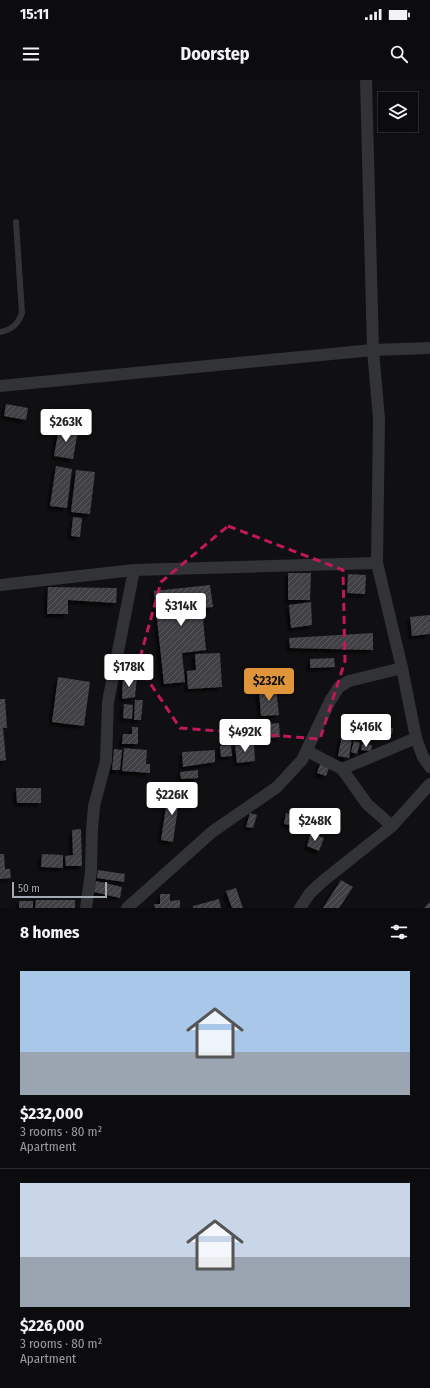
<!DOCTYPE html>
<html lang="en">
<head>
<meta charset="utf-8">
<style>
  body { margin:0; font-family:"Fira Sans Condensed",sans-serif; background:#151517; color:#f1f3f6; height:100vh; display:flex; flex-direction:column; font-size:15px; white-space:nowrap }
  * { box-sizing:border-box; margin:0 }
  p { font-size:13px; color:#9a9b9e }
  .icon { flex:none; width:22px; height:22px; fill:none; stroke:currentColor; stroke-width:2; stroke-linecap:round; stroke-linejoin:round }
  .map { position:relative; height:828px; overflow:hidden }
  .details { display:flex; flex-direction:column; background:#0c0c0e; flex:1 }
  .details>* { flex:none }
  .tools { position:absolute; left:378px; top:12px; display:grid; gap:8px }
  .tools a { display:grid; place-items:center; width:40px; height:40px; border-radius:0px; background:#0c0c0e; box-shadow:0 2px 10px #0003,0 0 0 1px #2c2c2e; font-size:20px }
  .scale { position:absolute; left:12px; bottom:10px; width:95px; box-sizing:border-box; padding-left:4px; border:2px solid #a3a9b1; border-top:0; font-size:11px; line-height:14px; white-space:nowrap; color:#a3a9b1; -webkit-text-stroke:3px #0b0c0c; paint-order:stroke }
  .price { position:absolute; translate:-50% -34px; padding:0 9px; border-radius:4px; background:#fff; color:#222; font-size:13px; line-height:26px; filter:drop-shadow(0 1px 2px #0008) }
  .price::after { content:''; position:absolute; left:50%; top:24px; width:12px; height:9px; margin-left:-6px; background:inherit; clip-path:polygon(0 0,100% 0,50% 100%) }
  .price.active { background:#e0953a; color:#111 }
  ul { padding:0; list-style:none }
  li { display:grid; align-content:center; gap:8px; height:212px; padding:0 20px }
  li+li { border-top:1px solid #2c2c2e }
  li span { display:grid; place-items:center; height:124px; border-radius:0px; color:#555 }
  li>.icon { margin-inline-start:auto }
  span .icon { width:72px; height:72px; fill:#fffc; stroke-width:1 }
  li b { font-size:17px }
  h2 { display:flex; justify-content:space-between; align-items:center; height:48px; padding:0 20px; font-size:17px }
  .status { display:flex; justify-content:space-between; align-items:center; height:28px; padding:0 20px; background:#0c0c0e; direction:ltr }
  .status svg { height:11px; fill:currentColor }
  header { display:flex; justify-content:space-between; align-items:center; height:52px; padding:0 20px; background:#0c0c0e; font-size:18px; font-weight:700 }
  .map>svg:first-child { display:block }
  .building { fill:url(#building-hatch); filter:url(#shadow) }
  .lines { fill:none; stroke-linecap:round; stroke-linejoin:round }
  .lane { stroke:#323336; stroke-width:6 }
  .street { stroke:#323336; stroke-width:12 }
  .marked { fill:none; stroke:#c2185b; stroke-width:3; stroke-dasharray:8 5; stroke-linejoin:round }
</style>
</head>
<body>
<div class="status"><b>15:11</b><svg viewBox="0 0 49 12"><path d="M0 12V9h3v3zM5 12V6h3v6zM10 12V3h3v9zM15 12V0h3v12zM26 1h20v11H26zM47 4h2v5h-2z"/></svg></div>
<header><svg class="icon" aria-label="menu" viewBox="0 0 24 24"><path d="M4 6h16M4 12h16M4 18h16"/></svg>Doorstep<svg class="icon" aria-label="search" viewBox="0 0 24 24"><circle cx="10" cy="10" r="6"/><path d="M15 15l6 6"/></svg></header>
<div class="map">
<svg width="430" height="828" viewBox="0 0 430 828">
  <defs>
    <pattern id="building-hatch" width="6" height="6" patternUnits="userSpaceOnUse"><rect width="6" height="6" fill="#3f4144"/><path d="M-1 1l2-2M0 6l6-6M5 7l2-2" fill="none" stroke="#585a5d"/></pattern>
    <filter id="shadow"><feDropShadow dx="-3.5" dy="3.5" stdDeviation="1" flood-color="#0009"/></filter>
  </defs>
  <rect width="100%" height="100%" fill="#101012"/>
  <g class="building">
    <path d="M6 324 28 328 26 340 4 336Z"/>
    <path d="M59 348 78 350 73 379 54 376Z"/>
    <path d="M56 386 72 389 67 428 50 426Z"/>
    <path d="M76 390 95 392 90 434 71 432Z"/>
    <path d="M73 437 82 438 80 457 71 456Z"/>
    <path d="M288 493H311L310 520H288Z"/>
    <path d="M348 494 366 495 365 514 347 513Z"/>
    <path d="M210 505 213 527 202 528 206 570 182 573 185 602 164 604 154 511Z"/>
    <path d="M48 507 117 508 116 523 68 520V534H47Z"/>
    <path d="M311 522 312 545 291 548 289 525Z"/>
    <path d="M430 535V554L412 556 410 537Z"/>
    <path d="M373 553V570L290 568 289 558Z"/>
    <path d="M220 573 222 607 188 609 187 591 196 590 195 574Z"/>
    <path d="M334 578 335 587 310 588V579Z"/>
    <path d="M139 581V591L122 592V582Z"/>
    <path d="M58 597 90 602 84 646 52 642Z"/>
    <path d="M137 597 135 617 122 619 123 598Z"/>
    <path d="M276 608 279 635 261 636 259 610Z"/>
    <path d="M0 619H5L7 648H3L6 680 0 681Z"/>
    <path d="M135 620H143L141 640H134Z"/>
    <path d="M124 624 133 625 132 639 123 638Z"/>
    <path d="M279 643 280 657 257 659 256 645Z"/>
    <path d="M132 647H138V664H122L123 654H132Z"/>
    <path d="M380 647 393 648 392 654 379 653Z"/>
    <path d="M342 656 352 657 349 678 338 676Z"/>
    <path d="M354 661 360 663 357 674 351 672Z"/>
    <path d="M254 664 255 681 237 683 235 665Z"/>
    <path d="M362 664 372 665 371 671 361 670Z"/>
    <path d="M231 665 232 676 221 677 220 666Z"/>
    <path d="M124 668 147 670 146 684H150V693L122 691Z"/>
    <path d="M114 669 122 670 120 690H112Z"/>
    <path d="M215 670V682L183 687 182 672Z"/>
    <path d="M321 682 330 685 326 696 317 693Z"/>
    <path d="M198 690V698L181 699 180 692Z"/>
    <path d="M16 708H41V723H17Z"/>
    <path d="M168 714 185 716 183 728 178 727 173 762 161 760Z"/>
    <path d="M250 733 257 735 253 748 246 747Z"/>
    <path d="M286 733 299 736 297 746 284 744Z"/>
    <path d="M81 749 82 786H66L65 776 73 775 72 750Z"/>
    <path d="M311 753 324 758 319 771 307 766Z"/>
    <path d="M0 774H4L5 789H10L11 798 0 799Z"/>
    <path d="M42 774 63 775V788L41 787Z"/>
    <path d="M98 790 125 794 124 802 97 798Z"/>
    <path d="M341 800 353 807 339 828H323Z"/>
    <path d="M96 801 122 807 120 818 94 812Z"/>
    <path d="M236 808 243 828H232L226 811Z"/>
    <path d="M160 814H170V821L180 820V828H155L154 824H160Z"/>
    <path d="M219 819 221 828H193V826Z"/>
    <path d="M36 820H75V828H35Z"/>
    <rect x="19" y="821" width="14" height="7"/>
    <path d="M430 822V828H424Z"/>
  </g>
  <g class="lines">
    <path class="lane" d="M0 252C12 250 18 244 22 233L16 142"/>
    <g class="street">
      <path d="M366 0 373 270 379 339 377 483 402 588 416 658 423 677 430 687"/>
      <path d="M0 306 373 270 430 268"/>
      <path d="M0 505 134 490 377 483"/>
      <path d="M307 671 342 689 367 724 392 746"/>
      <path d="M342 689 416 658"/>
      <path d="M86 828 91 792 92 749 94 726 106 681 108 622 134 490"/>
      <path d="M127 828 212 752 277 707 302 680 330 621 339 607 349 601 402 588"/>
      <path d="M300 828 310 813 323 801 392 746 430 704"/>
    </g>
  </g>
  <path class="marked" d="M228 446 343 490 345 581 320 659 180 648 138 585 161 502Z"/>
</svg>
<div class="tools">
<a><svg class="icon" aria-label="layers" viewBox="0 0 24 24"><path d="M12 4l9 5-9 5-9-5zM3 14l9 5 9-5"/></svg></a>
</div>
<div class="scale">50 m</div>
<b class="price" style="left:66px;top:363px">$263K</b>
<b class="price" style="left:181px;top:547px">$314K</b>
<b class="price" style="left:129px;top:608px">$178K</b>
<b class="price active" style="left:269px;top:622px">$232K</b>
<b class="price" style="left:366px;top:668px">$416K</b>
<b class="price" style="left:245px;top:673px">$492K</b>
<b class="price" style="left:172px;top:736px">$226K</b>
<b class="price" style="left:315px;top:762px">$248K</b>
</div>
<section class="details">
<h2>8 homes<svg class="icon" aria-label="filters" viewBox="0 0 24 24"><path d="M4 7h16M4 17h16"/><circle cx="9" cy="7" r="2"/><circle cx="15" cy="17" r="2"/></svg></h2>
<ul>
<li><span style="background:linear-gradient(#a9c7e8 65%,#9aa5b1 0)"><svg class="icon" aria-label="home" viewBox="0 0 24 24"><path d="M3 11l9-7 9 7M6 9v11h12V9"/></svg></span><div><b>$232,000</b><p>3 rooms · 80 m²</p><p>Apartment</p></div></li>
<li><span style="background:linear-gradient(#c9d6e8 60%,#9aa5b1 0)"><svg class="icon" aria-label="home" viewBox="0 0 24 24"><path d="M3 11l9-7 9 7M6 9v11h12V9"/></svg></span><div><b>$226,000</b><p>3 rooms · 80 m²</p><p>Apartment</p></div></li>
</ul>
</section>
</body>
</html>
